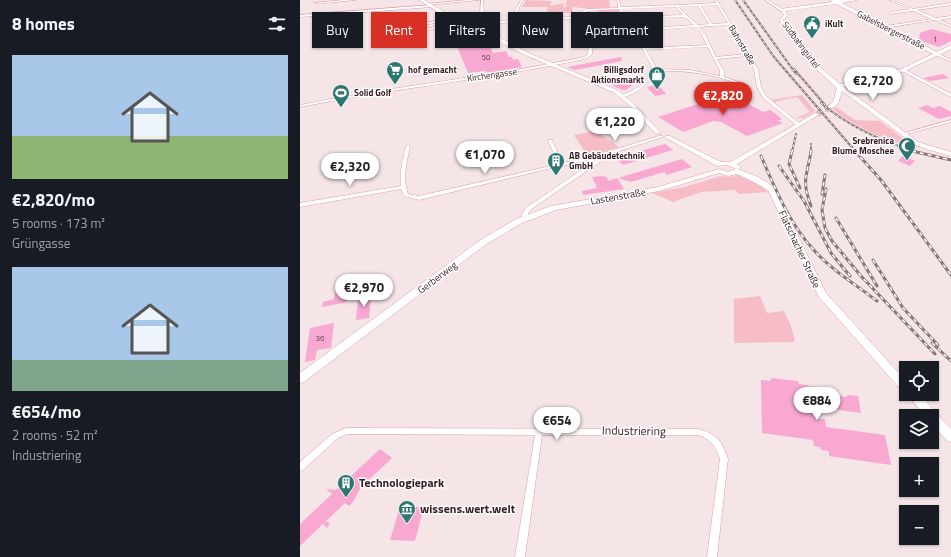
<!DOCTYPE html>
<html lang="en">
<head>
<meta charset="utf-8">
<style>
  body { margin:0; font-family:"Titillium Web",sans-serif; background:#20242c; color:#f1f3f6; height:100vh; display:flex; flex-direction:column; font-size:15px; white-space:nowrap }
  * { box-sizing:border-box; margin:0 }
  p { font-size:13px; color:#9ea1a6 }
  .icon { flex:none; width:22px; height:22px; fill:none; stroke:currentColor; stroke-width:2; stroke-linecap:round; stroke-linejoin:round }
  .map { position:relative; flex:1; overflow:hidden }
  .side { display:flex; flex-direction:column; background:#171b24; width:300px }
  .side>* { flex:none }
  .top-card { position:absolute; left:12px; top:12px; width:380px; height:36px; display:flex; gap:8px }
  .fabs { position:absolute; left:599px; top:361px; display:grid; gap:8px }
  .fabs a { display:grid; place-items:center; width:40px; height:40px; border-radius:0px; background:#171b24; box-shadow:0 1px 3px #0004; font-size:20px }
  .price { position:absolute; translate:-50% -34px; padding:0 9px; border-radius:14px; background:#fff; color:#222; font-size:13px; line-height:26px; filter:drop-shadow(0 1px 2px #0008) }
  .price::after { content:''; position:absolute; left:50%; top:24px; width:12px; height:9px; margin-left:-6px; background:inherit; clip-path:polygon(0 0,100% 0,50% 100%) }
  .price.selected { background:#d93025; color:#fff }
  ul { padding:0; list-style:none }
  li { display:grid; align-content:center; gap:8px; height:212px; padding:0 12px }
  li span { display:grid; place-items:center; height:124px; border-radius:0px; color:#555 }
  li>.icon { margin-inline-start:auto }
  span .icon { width:72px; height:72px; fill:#fffc; stroke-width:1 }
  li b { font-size:17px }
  h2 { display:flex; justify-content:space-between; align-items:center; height:48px; padding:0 12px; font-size:17px }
  .chip { padding:0 14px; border-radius:0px; background:#171b24; box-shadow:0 1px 3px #0004; font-size:14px; line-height:36px }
  .chip.selected { background:#d93025; color:#fff }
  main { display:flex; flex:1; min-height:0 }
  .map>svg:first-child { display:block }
  .green { fill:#f7bdc6 }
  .building { fill:#f8a8d1 }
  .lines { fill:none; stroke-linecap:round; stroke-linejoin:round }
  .secondary-tunnel { stroke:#cfbcbf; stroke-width:6; stroke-dasharray:6 3; stroke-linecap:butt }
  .street-casing { stroke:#e69aa8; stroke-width:1 }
  .secondary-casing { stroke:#e69aa8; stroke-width:1 }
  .street { fill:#fff; fill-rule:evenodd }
  .secondary { fill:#fff; fill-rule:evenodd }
  .rail-far1-casing { stroke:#8c7579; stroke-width:2 }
  .rail-casing { stroke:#8c7579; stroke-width:3 }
  .rail-far1 { stroke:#fff; stroke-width:1; stroke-dasharray:2.5; stroke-linecap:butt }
  .rail { stroke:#fff; stroke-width:1.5; stroke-dasharray:4; stroke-linecap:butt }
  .labels { text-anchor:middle; stroke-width:3; stroke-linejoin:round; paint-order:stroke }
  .number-label { font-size:8px; fill:#673e4c }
  .far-poi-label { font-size:9px; font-weight:bold; fill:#371a20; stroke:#fff; text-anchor:start }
  .far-street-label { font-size:9px; fill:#371a20; stroke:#fff }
  .street-label { font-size:10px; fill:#371a20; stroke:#fff }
  .near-street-label { font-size:12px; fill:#371a20; stroke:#fff }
  .near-poi-label { font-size:12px; font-weight:bold; fill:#371a20; stroke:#fff; text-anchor:start }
</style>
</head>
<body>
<main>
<section class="side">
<h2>8 homes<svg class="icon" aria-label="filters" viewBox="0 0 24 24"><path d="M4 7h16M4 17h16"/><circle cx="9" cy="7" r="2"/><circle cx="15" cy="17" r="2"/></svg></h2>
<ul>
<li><span style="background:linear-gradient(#a9c7e8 65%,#8fb573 0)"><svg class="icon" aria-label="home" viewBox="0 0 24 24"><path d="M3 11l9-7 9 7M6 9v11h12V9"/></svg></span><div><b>€2,820/mo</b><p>5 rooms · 173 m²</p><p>Grüngasse</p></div></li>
<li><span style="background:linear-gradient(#a9c7e8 75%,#7fa58c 0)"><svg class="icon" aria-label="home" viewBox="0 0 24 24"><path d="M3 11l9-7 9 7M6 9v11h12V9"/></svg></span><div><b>€654/mo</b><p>2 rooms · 52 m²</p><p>Industriering</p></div></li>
</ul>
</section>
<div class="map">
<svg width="651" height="557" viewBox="0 0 651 557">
  <rect width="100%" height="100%" fill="#f5e5e7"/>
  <g class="green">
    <path d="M226 0 252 1 250 6 264 3 263 7 265 8 267 0H309L310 8 291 9 273 7 272 13H246L248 7H222Z"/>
    <path d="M318 9 325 21 303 22 298 10Z"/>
    <path d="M502 95 515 111 503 118H496L510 112 497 97 474 102 472 100Z"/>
    <path d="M536 107 555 120 580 121 609 143 620 148C590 143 557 128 532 109Z"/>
    <path d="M296 131 319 147 288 157 274 135Z"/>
    <path d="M437 175 459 185 468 192 438 194 436 190 401 192 373 202 352 193 384 187 421 176 430 177Z"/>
    <path d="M460 296 467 313 484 311 491 326 495 342 434 343V299Z"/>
  </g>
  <g class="building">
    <path d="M284 15H291V21L278 23 277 19Z"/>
    <path d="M631 29 651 34V41L639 47 619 40 620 33Z"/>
    <path d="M187 40 193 53 206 51 209 57H212L213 60 218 59 222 67 187 73 186 71 168 73 156 44Z"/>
    <path d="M321 57 322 61 275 70 267 67Z"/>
    <path d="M643 74 649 78 630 81 623 78Z"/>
    <path d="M307 77 320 82H325L328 80 336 82 326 90H322L301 80Z"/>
    <path d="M358 85 366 94 355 96 347 87Z"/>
    <path d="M428 93 463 112 470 110 472 111 482 119 478 121 483 123 447 136 421 122 413 121 383 132 358 117 398 104 395 102Z"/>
    <path d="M628 105 633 108 640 106 651 112V116L639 119 618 108Z"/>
    <path d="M365 144 373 150 323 165 316 158Z"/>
    <path d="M603 156 615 161 610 166 598 161Z"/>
    <path d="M382 159 392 167 367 175 364 172 331 182 318 178Z"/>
    <path d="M301 176 307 177 308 181 317 178 324 189 283 195 282 191 297 188 292 177Z"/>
    <path d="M47 290V302L22 307 23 302 34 299 35 293Z"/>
    <path d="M71 297 69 318 56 320 58 299Z"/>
    <path d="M34 323 31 348 17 350 15 360 5 362 10 328Z"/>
    <path d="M471 378 498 381 499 384 509 386 510 391 522 393V394L547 397V395L558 396 561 413 518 407 519 419H525L526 427 585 435 591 465 529 456V451L521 450 520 447 514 446 513 440 462 433 461 380 471 381Z"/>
    <path d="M80 449 92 458 61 487 53 502 49 506 45 503 26 521 30 524 27 528 23 524 0 546V524L32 494 26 489 36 490Z"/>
    <path d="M100 507H124L115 541 90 540Z"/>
  </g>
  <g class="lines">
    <path class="secondary-tunnel" d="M517 114 530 107"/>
    <defs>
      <g id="street">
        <path d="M43 0H55L16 4 15 3Z"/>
        <path d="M167 0H179L128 5 127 4Z"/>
        <path d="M181 0H183L184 14 186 23 210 20 221 0H223L213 20 272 17 286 9 318 8 317 0H319L321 7 376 5 377 4 378 5 416 3 415 0H417L458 69 461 87 466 96 500 124 496 125 463 98 457 87 454 69 447 56 417 59 424 71V77L442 83 451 87V89L406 92H405V90L445 87C418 74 386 70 355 71 349 83 335 96 322 97V95C334 91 354 80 351 65L332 31 289 34 293 38 292 54 285 59C191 79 95 88 0 107V105C94 86 190 77 284 57L288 54 289 38 286 34 275 29 272 19 211 22 185 25 182 27 181 26 171 27 170 26 172 25 183 24 180 14ZM417 5 428 23 412 24 401 6ZM398 6 409 24 398 25 383 12 379 7ZM376 7 383 15 327 17 322 9ZM319 9 331 29 287 32 277 27 275 18 287 11ZM385 17 394 25 334 29 328 19ZM429 25 446 54 416 57 406 36 399 27 411 26 412 27 414 26ZM396 27 400 31 407 45 345 48 335 31ZM408 47 420 71V76L390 70 356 69 355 65 346 50Z"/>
        <path d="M465 0H468L484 10 481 11Z"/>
        <path d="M590 0H593L613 9 651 3V5L617 10 636 18 651 16V18L639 20 651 25V27L635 20 584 28V26H585L632 19 613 11 589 14 590 12 610 9Z"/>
        <path d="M132 5 131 7 0 17V15Z"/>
        <path d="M153 18 154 20 110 27 108 26Z"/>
        <path d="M162 22 164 23 163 24 121 31 119 30Z"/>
        <path d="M254 37H255V39L207 44 205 43 207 42Z"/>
        <path d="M636 53H638L651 60V62L636 55Z"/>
        <path d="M602 69H604L651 94V97L602 71Z"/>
        <path d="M342 114 345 115 336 126 300 132 298 131 300 130 333 124Z"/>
        <path d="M651 120V122L603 135 601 134Z"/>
        <path d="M359 136H363V137L303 156 301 161 230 210 228 214V218L225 220 222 218V214L226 208 297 159 298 157 262 166H260L119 200 104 196 101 189 0 207V203L101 186C99 172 103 159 106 146L108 145 110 146C107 162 102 178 108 194L119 196 259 164 248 141V140H252V141L263 163 300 154Z"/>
        <path d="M46 428 398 429C417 434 422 441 428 459L417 557H407L420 459C416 447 411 439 398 435H242L225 557H215L235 435 47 434 38 438 3 470 0 471V462L32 434Z"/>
      </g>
      <g id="secondary">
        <path d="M119 0H124L155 18 179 27 229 53 317 90 332 102 361 133 356 134 328 104 313 92 225 55 175 29 151 20Z"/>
        <path d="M530 0H557L542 3 637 52 651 45V49L605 71 544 87 618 142 651 152V156L626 149 614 144 542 91 538 104 532 108H528V106L533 102 537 88 516 69 479 20 484 15 480 9 532 2ZM536 4 633 54 601 69 540 84 520 67 483 20 488 15 485 11Z"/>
        <path d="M515 113 520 114 437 164 441 167 438 169 458 177 474 187 526 293 606 381V392L602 391 519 297 468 190 452 181 437 174 428 176 419 173 359 191 256 210 222 223 185 245 4 382 0 383V373L179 241 216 219 251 206 358 187 419 169 428 172 436 169 427 165 417 166 366 138V136H370L421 162H431Z"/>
        <path d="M607 394H619L651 429V442L647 441 632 424V416H625Z"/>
      </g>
    </defs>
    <use href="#street" class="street-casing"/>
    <use href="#secondary" class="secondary-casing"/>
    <use href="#street" class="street"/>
    <use href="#secondary" class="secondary"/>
    <defs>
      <g id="rail-far1">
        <path d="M435 0 474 57 556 152"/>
        <path d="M443 0 496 74"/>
        <path d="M494 69 525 105"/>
        <path d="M521 103C549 127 581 141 616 152"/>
        <path d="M492 152 496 134"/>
        <path d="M511 152V144"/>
      </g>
      <g id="rail">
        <path d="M492 151 489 164 500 188"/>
        <path d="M511 151C507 177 501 179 511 206"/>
        <path d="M555 151 581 180 651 275"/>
        <path d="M612 151 651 160"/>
        <path d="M461 156C475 188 489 223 513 249 531 270 555 284 577 301"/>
        <path d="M479 166 504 201 531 253 550 276"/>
        <path d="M526 189 522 210 525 228 532 241 561 276 635 354"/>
        <path d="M522 194 525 175"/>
        <path d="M536 218 577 286"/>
        <path d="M573 260 603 308 638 345"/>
        <path d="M632 343 651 361"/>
      </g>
    </defs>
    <use href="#rail-far1" class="rail-far1-casing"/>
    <use href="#rail" class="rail-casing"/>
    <use href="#rail-far1" class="rail-far1"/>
    <use href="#rail" class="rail"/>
  </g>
  <defs>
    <symbol id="civic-pin" viewBox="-11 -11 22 30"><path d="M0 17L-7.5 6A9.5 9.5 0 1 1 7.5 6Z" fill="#2e7670" stroke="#fff"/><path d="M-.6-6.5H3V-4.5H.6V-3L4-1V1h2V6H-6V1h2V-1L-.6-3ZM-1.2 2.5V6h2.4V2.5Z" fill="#fff"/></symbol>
    <symbol id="supermarket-pin" viewBox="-11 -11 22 30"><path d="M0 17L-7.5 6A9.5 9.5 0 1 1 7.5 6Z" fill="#2e7670" stroke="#fff"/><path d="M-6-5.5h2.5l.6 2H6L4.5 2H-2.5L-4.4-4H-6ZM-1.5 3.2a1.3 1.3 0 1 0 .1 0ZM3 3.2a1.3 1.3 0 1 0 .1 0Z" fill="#fff"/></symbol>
    <symbol id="shop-pin" viewBox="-11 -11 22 30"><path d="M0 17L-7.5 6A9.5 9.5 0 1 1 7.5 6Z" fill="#2e7670" stroke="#fff"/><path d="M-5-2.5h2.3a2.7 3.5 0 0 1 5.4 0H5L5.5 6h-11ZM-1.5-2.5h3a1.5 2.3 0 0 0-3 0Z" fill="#fff"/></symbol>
    <symbol id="stadium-pin" viewBox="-11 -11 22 30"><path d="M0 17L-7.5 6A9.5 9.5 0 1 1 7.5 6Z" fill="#2e7670" stroke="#fff"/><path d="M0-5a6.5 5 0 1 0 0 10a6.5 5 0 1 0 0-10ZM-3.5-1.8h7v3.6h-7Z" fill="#fff"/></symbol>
    <symbol id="mosque-pin" viewBox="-11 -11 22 30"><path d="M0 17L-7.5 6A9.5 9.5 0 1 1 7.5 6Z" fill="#2e7670" stroke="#fff"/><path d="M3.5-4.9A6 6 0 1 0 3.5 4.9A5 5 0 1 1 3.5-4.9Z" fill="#fff"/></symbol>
    <symbol id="building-pin" viewBox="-11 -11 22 30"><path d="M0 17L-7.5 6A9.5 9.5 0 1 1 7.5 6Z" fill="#2e7670" stroke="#fff"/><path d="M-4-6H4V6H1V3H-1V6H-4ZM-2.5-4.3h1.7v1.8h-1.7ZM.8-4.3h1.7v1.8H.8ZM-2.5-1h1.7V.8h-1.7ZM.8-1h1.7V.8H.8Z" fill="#fff"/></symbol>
    <symbol id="museum-pin" viewBox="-11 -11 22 30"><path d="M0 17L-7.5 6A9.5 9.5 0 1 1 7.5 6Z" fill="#2e7670" stroke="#fff"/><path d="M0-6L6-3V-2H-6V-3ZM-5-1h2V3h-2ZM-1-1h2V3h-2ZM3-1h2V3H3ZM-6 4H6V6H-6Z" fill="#fff"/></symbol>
  </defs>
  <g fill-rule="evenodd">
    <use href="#civic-pin" x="502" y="14" width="20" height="27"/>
    <use href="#supermarket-pin" x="85" y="60" width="20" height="27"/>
    <use href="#shop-pin" x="347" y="65" width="20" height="27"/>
    <use href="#stadium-pin" x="31" y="83" width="20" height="27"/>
    <use href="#mosque-pin" x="597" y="136" width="20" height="27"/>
    <use href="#building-pin" x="246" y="151" width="20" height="27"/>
    <use href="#building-pin" x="36" y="473" width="20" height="27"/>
    <use href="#museum-pin" x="97" y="499" width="20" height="27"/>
  </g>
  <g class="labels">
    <g class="number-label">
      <text x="635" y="42">1</text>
      <text x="186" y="60">50</text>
      <text x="20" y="341">36</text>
    </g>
    <g class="far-poi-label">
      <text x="525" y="27">iKult</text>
      <text x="108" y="73">hof gemacht</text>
      <text x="344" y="73" text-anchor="end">Billigsdorf<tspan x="344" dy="10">Aktionsmarkt</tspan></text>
      <text x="54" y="96">Solid Golf</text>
      <text x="594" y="144" text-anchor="end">Srebrenica<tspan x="594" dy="10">Blume Moschee</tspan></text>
      <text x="269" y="159">AB Gebäudetechnik<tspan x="269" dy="10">GmbH</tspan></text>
    </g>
    <g class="far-street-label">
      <text transform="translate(591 30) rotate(27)" y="3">Gabelsbergerstraße</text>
      <text transform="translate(442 45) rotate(60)" y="3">Bahnstraße</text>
      <text transform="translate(501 45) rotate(53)" y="3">Südbahngürtel</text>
      <text transform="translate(192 75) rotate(-8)" y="3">Kirchengasse</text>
    </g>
    <g class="street-label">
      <text transform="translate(318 196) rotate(-10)" y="4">Lastenstraße</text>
      <text transform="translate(500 249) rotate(65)" y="4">Flatschacher Straße</text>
      <text transform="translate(137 277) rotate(-37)" y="4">Gerberweg</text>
    </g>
    <g class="near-street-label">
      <text transform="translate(334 431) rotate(1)" y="4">Industriering</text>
    </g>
    <g class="near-poi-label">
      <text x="59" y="487">Technologiepark</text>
      <text x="120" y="513">wissens.wert.welt</text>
    </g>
  </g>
</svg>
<div class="fabs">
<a><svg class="icon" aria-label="locate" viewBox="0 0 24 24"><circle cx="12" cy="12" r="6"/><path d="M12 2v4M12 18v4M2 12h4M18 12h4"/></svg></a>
<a><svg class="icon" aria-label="layers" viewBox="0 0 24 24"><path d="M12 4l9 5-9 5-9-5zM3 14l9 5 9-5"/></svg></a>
<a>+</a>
<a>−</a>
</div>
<b class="price" style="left:573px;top:101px">€2,720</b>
<b class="price selected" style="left:423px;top:116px">€2,820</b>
<b class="price" style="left:315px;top:142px">€1,220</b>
<b class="price" style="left:185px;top:175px">€1,070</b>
<b class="price" style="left:50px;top:187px">€2,320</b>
<b class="price" style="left:64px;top:308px">€2,970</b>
<b class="price" style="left:517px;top:421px">€884</b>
<b class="price" style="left:257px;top:441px">€654</b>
<div class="top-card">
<a class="chip">Buy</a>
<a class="chip selected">Rent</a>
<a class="chip">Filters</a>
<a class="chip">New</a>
<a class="chip">Apartment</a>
</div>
</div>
</main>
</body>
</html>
